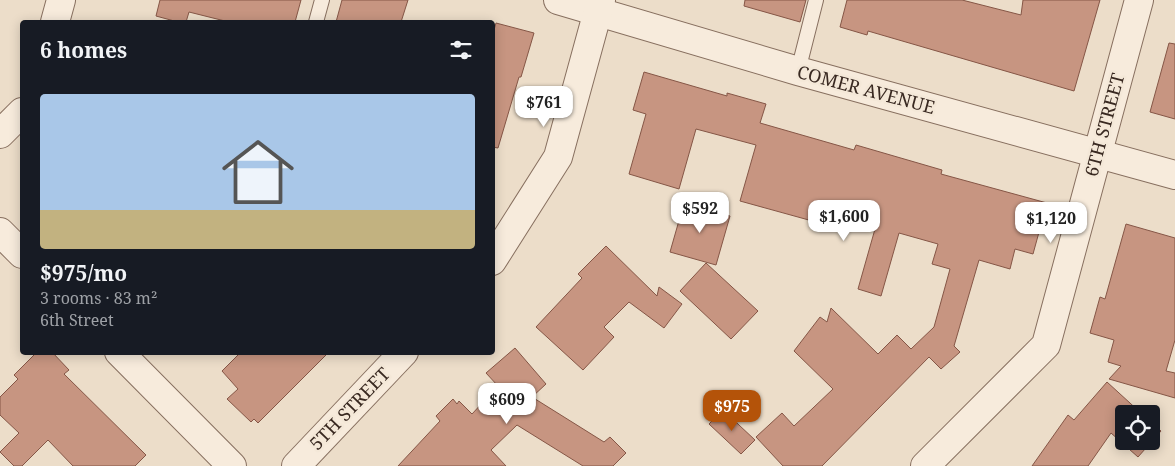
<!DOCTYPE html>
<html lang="en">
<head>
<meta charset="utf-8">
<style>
  body { margin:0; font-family:"Noto Serif",serif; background:#20242c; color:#f1f3f6; height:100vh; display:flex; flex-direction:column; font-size:19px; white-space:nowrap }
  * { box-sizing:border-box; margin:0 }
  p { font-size:16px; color:#9ea1a6 }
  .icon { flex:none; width:28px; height:28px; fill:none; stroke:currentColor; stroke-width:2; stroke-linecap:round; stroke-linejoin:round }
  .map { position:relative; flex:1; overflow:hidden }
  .sheet { position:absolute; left:20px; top:20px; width:475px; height:335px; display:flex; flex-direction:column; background:#171b24; border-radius:5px; box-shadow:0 2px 12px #0003 }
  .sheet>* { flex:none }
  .fabs { position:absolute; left:1115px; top:405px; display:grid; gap:10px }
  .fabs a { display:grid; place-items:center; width:45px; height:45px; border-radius:5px; background:#171b24; box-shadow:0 2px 12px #0003; font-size:25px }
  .price { position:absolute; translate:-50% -42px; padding:0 11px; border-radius:10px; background:#fff; color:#222; font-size:16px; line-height:32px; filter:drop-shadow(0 1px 2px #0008) }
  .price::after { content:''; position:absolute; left:50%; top:30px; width:15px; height:11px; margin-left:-8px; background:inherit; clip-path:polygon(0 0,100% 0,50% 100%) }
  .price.current { background:#b45309; color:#fff }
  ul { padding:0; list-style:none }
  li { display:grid; align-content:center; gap:10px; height:265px; padding:0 20px }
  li+li { border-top:1px solid #363941 }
  li span { display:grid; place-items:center; height:155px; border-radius:5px; color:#555 }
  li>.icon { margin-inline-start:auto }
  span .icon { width:90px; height:90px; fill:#fffc; stroke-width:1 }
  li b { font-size:21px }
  h2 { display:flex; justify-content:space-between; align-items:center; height:60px; padding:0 20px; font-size:21px }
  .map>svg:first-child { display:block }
  .building { fill:#c79581; stroke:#855646 }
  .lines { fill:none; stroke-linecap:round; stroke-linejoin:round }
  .service-casing { stroke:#876f5f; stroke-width:16 }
  .minor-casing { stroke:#876f5f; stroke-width:30 }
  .tertiary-casing { stroke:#876f5f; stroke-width:30 }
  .service { stroke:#f7ebdc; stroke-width:14 }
  .minor { stroke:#f7ebdc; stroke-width:28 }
  .tertiary { stroke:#f7ebdc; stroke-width:28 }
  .labels { text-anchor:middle; stroke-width:5; stroke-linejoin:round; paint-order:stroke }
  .street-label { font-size:18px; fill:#392921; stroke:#f4e8d8 }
</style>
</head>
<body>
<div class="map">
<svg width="1175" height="466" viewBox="0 0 1175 466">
  <rect width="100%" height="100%" fill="#ecddc9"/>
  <g class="building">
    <path d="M160 0H301L295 22H229L189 12 186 22H178L156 16Z"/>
    <path d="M342 0H408L401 22H336Z"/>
    <path d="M745 0H806L800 22 744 6Z"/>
    <path d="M847 0H962L1021 15 1023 0H1100L1074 91 868 31 867 35 840 27Z"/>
    <path d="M496 23 534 33 521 77H519L498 148 492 147V37Z"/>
    <path d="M1169 43 1175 44V119L1150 112Z"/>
    <path d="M644 72 727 96V93L766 104 760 123 854 150 856 145 942 170 941 174 1047 203 1033 254 1015 249 1010 269 979 260 954 346 960 352 941 369 929 357 822 466H783L756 437 782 413 794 426 833 389 794 351 820 317 827 322 831 308 878 354 897 335 911 349 934 327 950 269 932 264 938 244 899 233 881 296 858 289 877 222 821 206 816 222 740 201 756 145 696 129 679 189 629 174 646 114 633 110Z"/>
    <path d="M684 203 730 216 716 265 670 252Z"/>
    <path d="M1126 224 1175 238V340L1166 371 1175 373V398L1109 379 1121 366 1108 362 1114 340 1090 333 1100 297 1105 299Z"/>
    <path d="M606 246 657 296 659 287 682 304 664 328 629 302 604 327 614 337 583 370 536 327 582 278 578 274Z"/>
    <path d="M706 263 758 311 731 339 680 291Z"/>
    <path d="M515 348 546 384 532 397 604 442 610 437 626 453 613 466H583L517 425 491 450 506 466H398L440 421 436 416 453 399 457 404 459 401 472 414 498 386 486 373Z"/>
    <path d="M37 352H52L69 370 64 374 146 455 135 466H73L48 440 22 466H14L0 452 19 433 0 415V397L18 379 14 375Z"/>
    <path d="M241 352H329L258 423 254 419 251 422 227 399 238 389 222 371Z"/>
    <path d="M1107 382 1142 414H1124V441H1151V422L1161 431 1138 457 1111 433 1088 466H1032L1068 415 1074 420Z"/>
    <path d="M723 410 755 440 741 454 709 424Z"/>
  </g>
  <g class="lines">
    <defs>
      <g id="service">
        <path d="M316 22 322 0"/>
        <path d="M798 71 816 0"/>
      </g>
      <g id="minor">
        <path d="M558 0 798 71 1175 175"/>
        <path d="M55 22 61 0"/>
        <path d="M0 134 22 112"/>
        <path d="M492 261 558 157 601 0"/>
        <path d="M296 466 404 352"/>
        <path d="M925 466 1046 345 1139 0"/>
      </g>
      <g id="tertiary">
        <path d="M0 232 22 254"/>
        <path d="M119 352 232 466"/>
      </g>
    </defs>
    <use href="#service" class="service-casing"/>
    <use href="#minor" class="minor-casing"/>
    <use href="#tertiary" class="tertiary-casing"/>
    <use href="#service" class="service"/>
    <use href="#minor" class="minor"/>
    <use href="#tertiary" class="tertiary"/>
  </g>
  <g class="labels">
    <g class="street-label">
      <text transform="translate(866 90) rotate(15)" y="6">COMER AVENUE</text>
      <text transform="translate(1105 125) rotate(-75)" y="6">6TH STREET</text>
      <text transform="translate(350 409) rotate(-46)" y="6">5TH STREET</text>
    </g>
  </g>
</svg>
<div class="fabs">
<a><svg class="icon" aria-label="locate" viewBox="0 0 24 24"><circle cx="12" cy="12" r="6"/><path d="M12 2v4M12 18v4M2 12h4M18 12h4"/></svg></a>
</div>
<b class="price" style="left:544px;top:128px">$761</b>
<b class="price" style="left:700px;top:234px">$592</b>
<b class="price" style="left:844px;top:242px">$1,600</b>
<b class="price" style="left:1051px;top:244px">$1,120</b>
<b class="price" style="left:507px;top:425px">$609</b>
<b class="price current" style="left:732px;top:432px">$975</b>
<section class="sheet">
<h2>6 homes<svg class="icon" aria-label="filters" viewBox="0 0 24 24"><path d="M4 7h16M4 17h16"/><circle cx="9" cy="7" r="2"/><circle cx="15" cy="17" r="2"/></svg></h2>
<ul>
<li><span style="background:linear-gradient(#a9c7e8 75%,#c2b280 0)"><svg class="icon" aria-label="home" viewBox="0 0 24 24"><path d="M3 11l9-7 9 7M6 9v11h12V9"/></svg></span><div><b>$975/mo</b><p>3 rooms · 83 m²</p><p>6th Street</p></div></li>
</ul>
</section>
</div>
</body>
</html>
